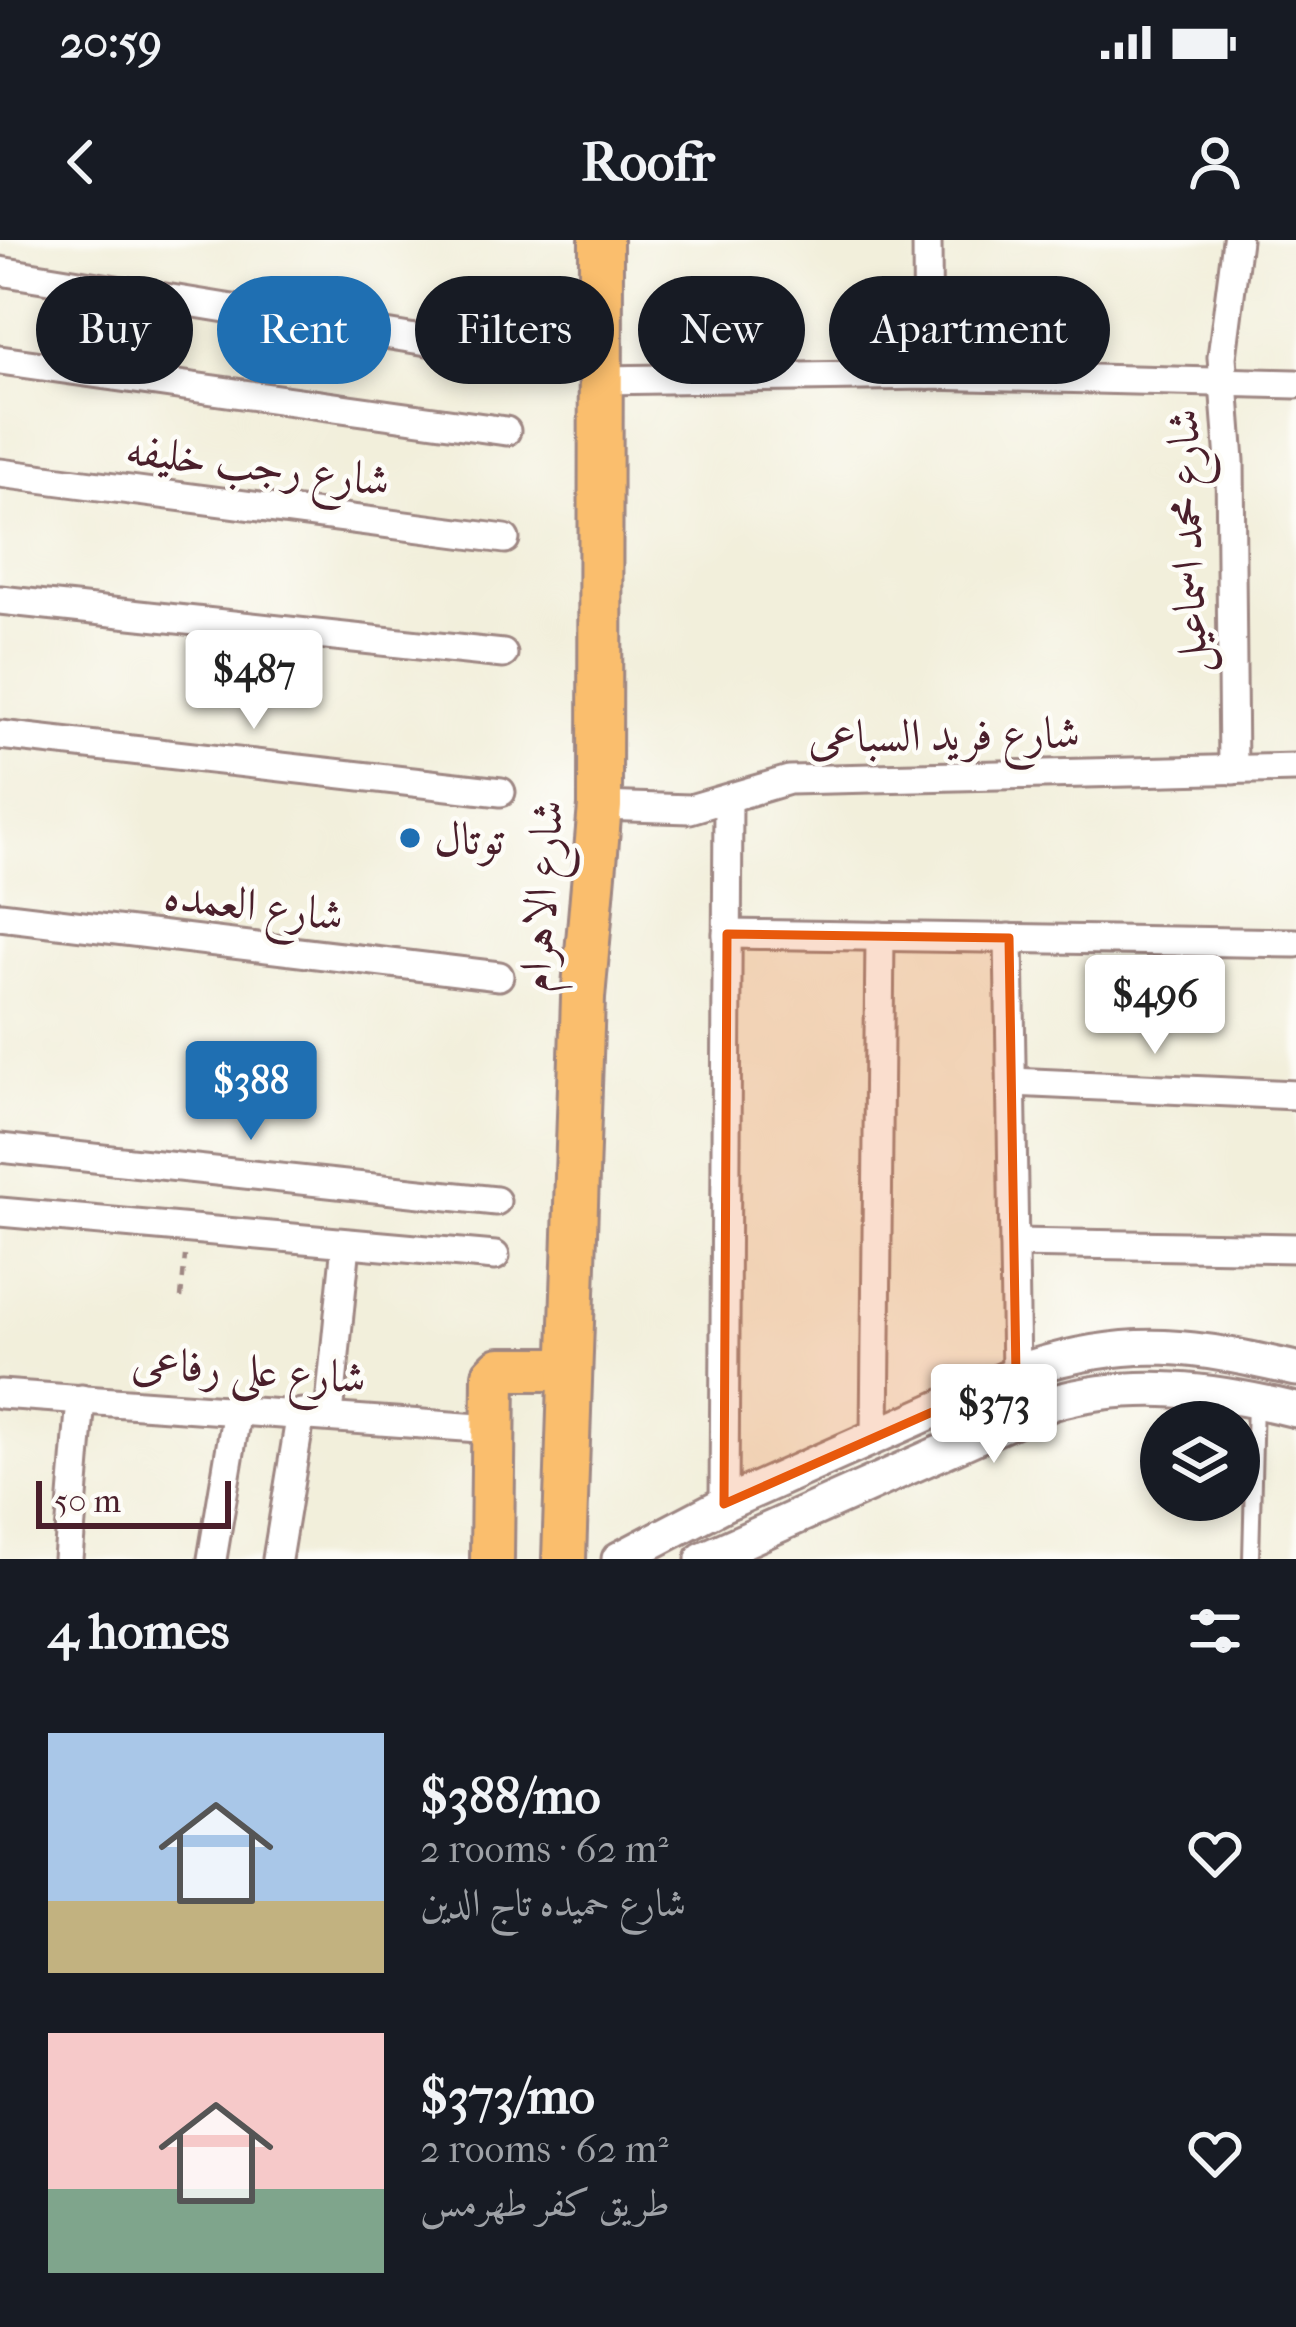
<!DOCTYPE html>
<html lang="en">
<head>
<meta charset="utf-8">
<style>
  body { margin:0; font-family:"IM FELL French Canon",Amiri,serif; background:#20242c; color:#f1f3f6; height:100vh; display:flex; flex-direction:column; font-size:45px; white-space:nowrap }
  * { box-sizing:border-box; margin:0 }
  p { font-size:39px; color:#9ea1a6 }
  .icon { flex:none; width:66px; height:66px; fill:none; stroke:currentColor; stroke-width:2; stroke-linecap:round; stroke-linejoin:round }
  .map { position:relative; height:1319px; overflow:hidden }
  .drawer { display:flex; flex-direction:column; background:#171b24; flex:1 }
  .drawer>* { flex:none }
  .hud { position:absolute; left:36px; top:36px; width:1224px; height:108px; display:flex; gap:24px }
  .buttons { position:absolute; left:1140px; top:1161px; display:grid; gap:24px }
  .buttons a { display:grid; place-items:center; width:120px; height:120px; border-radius:50%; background:#171b24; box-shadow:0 6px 18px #0003; font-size:60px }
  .scale { position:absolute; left:36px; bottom:30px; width:195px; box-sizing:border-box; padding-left:12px; border:6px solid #4a1f2b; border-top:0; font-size:33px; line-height:42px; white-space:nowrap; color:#4a1f2b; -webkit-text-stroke:9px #fdfcf7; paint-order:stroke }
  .price { position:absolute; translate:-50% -102px; padding:0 27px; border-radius:12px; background:#fff; color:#222; font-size:39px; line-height:78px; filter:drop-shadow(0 3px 6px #0008) }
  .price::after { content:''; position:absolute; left:50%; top:72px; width:36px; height:27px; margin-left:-18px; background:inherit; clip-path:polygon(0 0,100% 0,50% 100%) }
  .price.active { background:#1f6fb2; color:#fff }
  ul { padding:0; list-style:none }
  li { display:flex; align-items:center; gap:36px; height:300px; padding:0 48px }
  li span { display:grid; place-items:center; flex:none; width:336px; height:240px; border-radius:0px; color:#555 }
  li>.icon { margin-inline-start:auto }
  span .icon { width:144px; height:144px; fill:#fffc; stroke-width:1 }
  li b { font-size:51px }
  h2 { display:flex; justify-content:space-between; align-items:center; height:144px; padding:0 48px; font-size:51px }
  .chip { padding:0 42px; border-radius:54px; background:#171b24; box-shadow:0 6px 18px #0003; font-size:42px; line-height:108px }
  .chip.active { background:#1f6fb2; color:#fff }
  .status { display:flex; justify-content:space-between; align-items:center; height:84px; padding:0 60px; background:#171b24; direction:ltr }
  .status svg { height:33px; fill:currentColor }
  header { display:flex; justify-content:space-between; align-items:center; height:156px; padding:0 48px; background:#171b24; font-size:54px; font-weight:700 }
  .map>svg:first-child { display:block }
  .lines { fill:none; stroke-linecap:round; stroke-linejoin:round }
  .service-casing { stroke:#9e8783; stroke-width:20 }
  .minor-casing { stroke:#9e8783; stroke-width:33 }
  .tertiary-casing { stroke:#9e8783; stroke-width:39 }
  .primary-casing { stroke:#9e8783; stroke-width:48 }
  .path { stroke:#9e8783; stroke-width:4.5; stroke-dasharray:9 9; stroke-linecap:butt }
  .service { stroke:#fff; stroke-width:14 }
  .minor { stroke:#fff; stroke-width:27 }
  .tertiary { stroke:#fff; stroke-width:33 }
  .primary { stroke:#fabe6d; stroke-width:42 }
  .marked { fill:#e8590c; fill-opacity:0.2; stroke:#e8590c; stroke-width:9; stroke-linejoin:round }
  .poi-dot { fill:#1f6fb2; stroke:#fdfcf7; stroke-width:4.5 }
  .labels { text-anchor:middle; stroke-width:9; stroke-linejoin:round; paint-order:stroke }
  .street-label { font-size:45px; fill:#4a1f2b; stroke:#fdfcf7 }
  .poi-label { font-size:45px; fill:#4a1f2b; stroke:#fdfcf7; text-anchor:start }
</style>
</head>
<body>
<div class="status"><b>20:59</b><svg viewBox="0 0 49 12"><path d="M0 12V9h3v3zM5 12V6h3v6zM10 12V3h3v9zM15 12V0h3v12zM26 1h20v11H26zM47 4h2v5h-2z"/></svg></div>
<header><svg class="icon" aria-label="back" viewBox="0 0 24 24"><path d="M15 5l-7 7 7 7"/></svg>Roofr<svg class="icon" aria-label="person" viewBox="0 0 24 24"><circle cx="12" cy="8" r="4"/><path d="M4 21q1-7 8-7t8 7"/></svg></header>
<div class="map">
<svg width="1296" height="1319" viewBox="0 0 1296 1319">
  <rect width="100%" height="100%" fill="#fdfcf7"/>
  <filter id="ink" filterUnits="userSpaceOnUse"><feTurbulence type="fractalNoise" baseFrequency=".00833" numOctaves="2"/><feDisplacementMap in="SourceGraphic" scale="24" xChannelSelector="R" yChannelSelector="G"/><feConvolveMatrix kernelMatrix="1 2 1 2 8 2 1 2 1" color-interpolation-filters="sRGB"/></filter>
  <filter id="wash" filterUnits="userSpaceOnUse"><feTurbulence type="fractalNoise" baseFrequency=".004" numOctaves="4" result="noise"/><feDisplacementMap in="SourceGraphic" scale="48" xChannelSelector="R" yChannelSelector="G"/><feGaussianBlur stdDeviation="2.7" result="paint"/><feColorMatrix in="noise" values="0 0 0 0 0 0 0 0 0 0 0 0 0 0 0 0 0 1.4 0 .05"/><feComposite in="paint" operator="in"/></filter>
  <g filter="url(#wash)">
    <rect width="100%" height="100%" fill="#f2efdb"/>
  </g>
  <g filter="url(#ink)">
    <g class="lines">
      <defs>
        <path id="service" d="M1251 1319 1255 1160"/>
        <g id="minor">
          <path d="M927 0 928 135"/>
          <path d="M0 31 507 114"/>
          <path d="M0 120 506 191"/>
          <path d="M601 140 928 135 1296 144"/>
          <path d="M0 233 505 299"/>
          <path d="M0 360 503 414"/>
          <path d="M0 495 501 552"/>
          <path d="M1233 530 1230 221 1222 117 1237 0"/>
          <path d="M600 566 690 569 789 540 1296 528"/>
          <path d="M0 676 499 736"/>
          <path d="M727 694 1296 703"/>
          <path d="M1009 698 1016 1135"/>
          <path d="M1012 842 1296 855"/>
          <path d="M0 908 496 961"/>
          <path d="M0 972 495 1016"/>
          <path d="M1014 1003 1296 1008"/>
          <path d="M0 1154 493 1189"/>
          <path d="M329 1175 346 1004"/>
          <path d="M875 1198 880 696"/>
          <path d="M724 1264 728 560"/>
          <path d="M68 1319 81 1159"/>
          <path d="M212 1319 237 1170"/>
          <path d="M277 1319 301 1173"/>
        </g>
        <g id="tertiary">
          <path d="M619 1319 724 1264 1032 1127C1135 1095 1194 1106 1296 1129"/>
          <path d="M703 1319 1052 1163C1134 1139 1215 1150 1296 1170"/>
        </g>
        <g id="primary">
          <path d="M492 1319 494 1135 500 1129H569"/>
          <path d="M564 1319 583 758 600 566 601 0"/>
        </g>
      </defs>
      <use href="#service" class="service-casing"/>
      <use href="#minor" class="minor-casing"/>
      <use href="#tertiary" class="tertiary-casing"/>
      <use href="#primary" class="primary-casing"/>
      <path class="path" d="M181 1058 185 1016"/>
      <use href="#service" class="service"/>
      <use href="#minor" class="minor"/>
      <use href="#tertiary" class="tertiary"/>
      <use href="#primary" class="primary"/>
    </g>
  </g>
  <path class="marked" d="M727 694 1009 698 1016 1135 724 1264Z"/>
  <circle class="poi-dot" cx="410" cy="598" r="12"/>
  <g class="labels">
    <g class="street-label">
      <text transform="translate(258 224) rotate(7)" y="16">شارع رجب خليفه</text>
      <text transform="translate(1186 301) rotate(-92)" y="16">شارع محمد اسماعيل</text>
      <text transform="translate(944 494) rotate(-1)" y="16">شارع فريد السباعى</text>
      <text transform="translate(540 656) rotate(-86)" y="16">شارع الاهرام</text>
      <text transform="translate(254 664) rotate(7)" y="16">شارع العمده</text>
      <text transform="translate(249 1129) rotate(4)" y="16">شارع على رفاعى</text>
    </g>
    <g class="poi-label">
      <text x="434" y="614">توتال</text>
    </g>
  </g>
</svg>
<div class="buttons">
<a><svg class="icon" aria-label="layers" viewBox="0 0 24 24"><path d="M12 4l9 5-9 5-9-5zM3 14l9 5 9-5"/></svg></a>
</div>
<div class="scale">50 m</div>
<b class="price" style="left:254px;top:492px">$487</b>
<b class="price" style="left:1155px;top:817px">$496</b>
<b class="price active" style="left:251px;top:903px">$388</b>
<b class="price" style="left:994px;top:1226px">$373</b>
<div class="hud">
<a class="chip">Buy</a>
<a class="chip active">Rent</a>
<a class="chip">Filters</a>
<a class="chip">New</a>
<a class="chip">Apartment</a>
</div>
</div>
<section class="drawer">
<h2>4 homes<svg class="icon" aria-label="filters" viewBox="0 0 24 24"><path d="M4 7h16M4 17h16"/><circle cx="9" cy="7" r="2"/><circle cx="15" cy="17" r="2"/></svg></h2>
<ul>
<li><span style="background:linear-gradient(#a9c7e8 70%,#c2b280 0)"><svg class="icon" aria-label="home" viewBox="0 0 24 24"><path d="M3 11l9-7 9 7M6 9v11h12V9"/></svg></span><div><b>$388/mo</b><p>2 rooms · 62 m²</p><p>شارع حميده تاج الدين</p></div><svg class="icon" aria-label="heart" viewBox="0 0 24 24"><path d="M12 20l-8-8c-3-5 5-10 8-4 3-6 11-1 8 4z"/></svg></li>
<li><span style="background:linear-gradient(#f6c9c9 65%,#7fa58c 0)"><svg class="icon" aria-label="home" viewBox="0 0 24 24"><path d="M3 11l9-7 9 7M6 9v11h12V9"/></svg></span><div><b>$373/mo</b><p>2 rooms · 62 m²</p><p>طريق كفر طهرمس</p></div><svg class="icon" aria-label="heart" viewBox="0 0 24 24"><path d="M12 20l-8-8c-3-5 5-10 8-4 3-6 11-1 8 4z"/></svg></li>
</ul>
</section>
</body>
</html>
